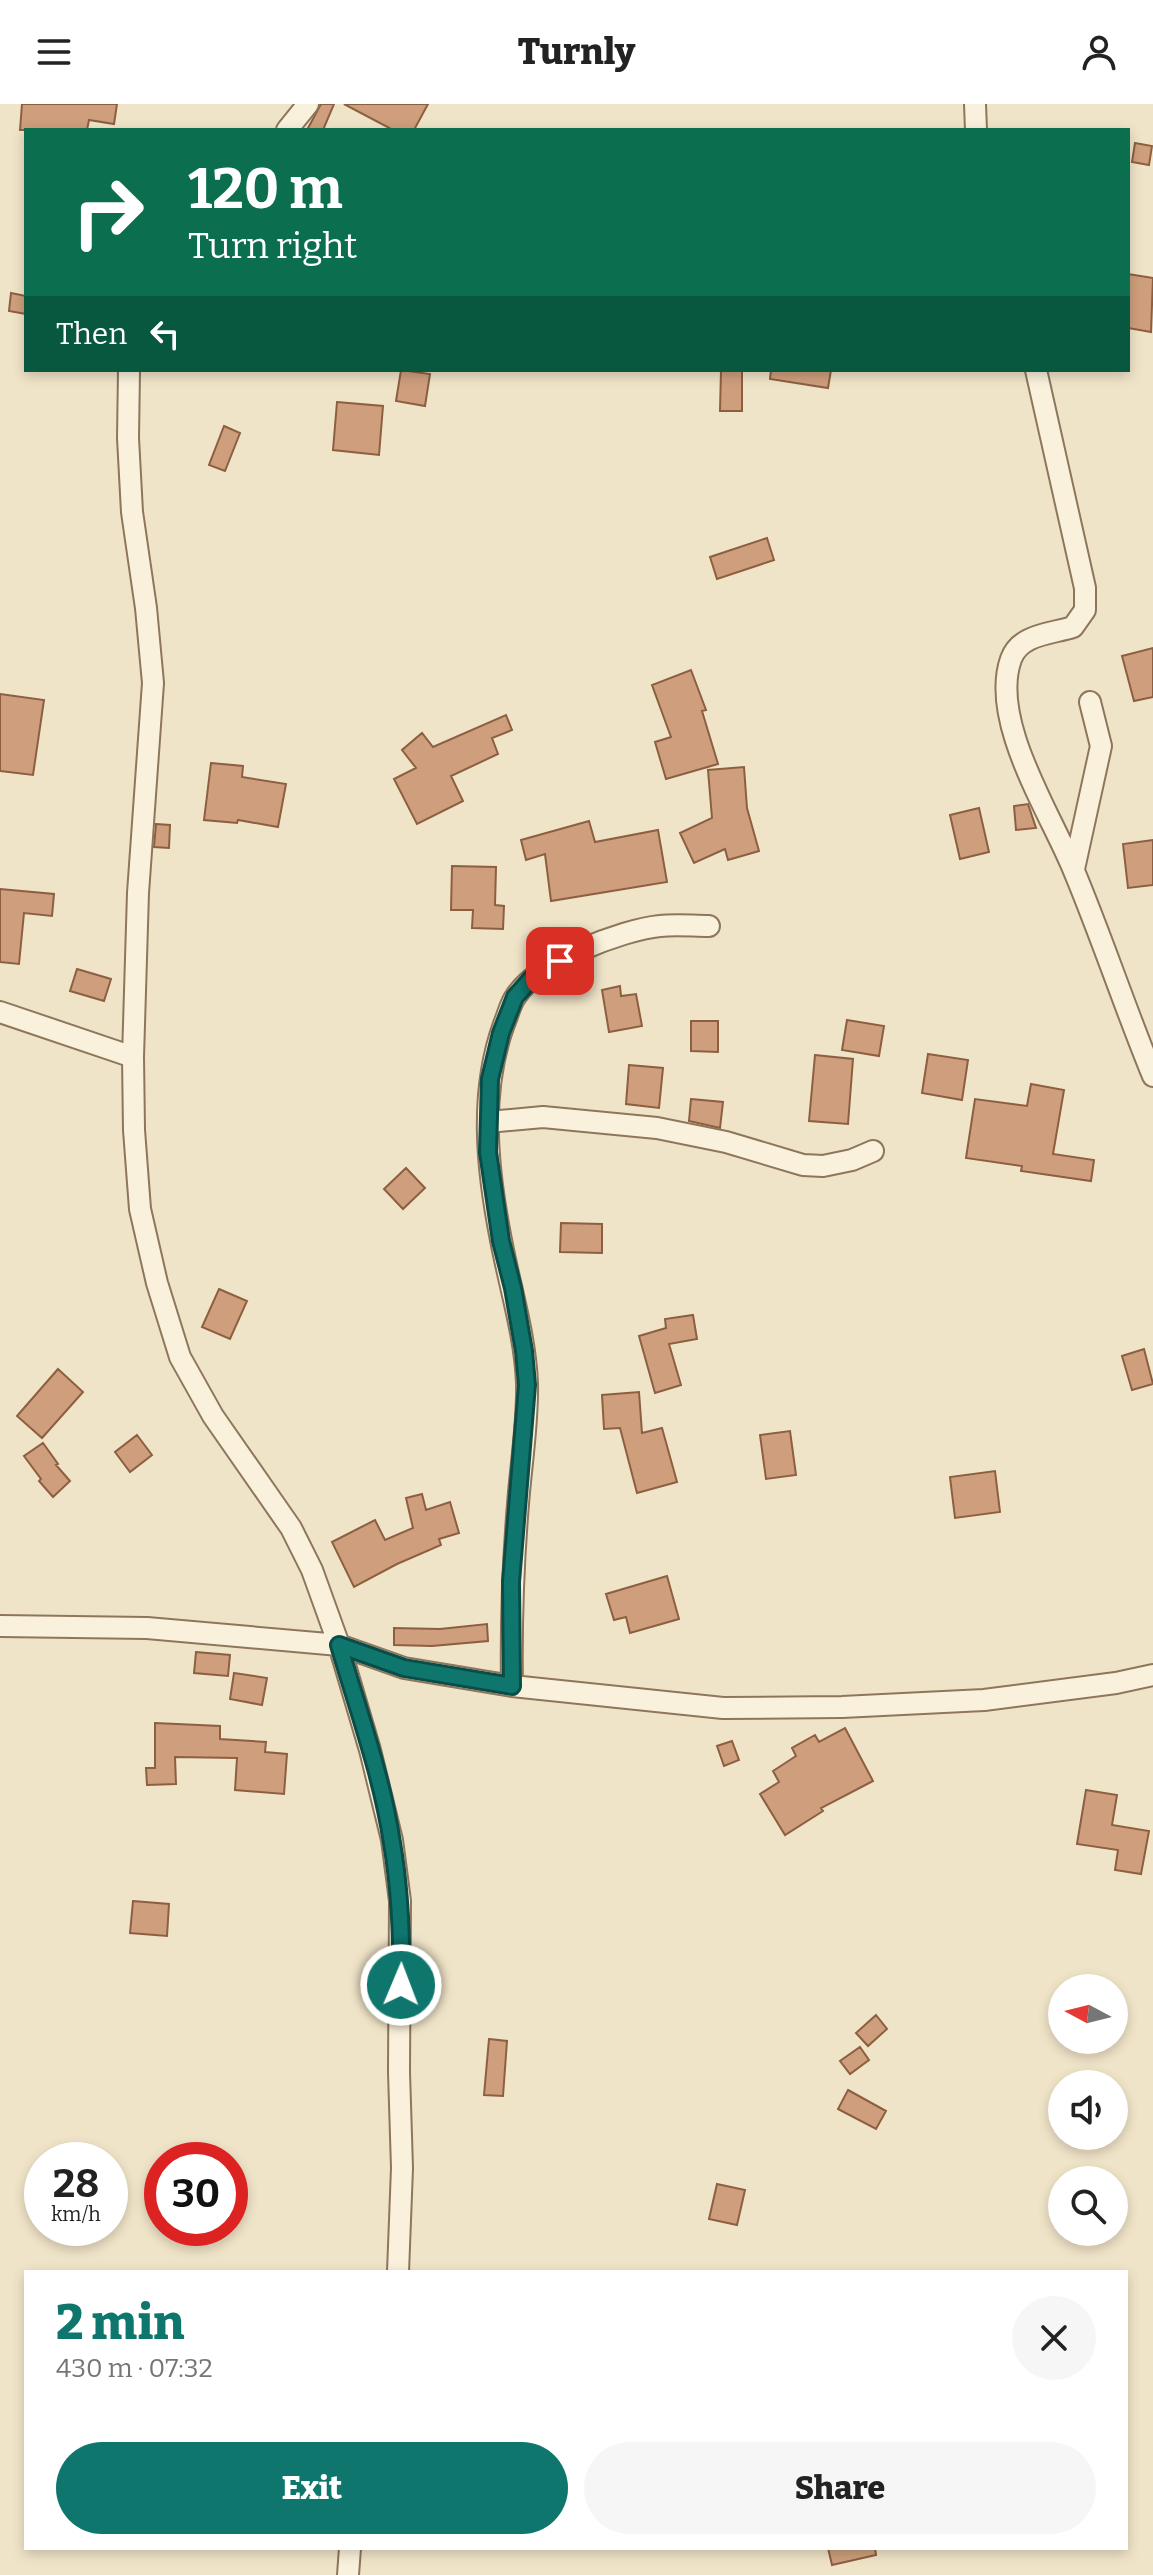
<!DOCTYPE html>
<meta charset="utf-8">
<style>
:root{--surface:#fff;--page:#f6f6f6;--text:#222;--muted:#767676;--accent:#0f766e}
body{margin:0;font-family:Bitter,serif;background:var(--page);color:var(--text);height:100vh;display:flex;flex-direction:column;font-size:30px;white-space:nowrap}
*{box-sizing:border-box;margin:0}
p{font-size:26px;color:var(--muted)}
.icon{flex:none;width:44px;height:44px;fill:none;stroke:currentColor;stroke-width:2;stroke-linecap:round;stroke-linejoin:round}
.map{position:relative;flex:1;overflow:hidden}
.panel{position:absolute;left:24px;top:2166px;width:1104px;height:280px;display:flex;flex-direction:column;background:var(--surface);border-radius:0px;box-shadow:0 4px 12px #0003}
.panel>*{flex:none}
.guide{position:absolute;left:24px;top:24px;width:1106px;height:244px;border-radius:0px;box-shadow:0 4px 12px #0003;background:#0b6e4f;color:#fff;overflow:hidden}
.needle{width:52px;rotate:277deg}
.controls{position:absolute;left:1048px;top:1870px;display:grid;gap:16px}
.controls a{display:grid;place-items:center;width:80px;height:80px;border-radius:50%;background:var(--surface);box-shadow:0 4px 12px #0003;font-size:40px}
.speed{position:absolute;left:24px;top:2038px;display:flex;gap:16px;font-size:40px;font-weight:700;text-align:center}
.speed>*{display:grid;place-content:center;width:104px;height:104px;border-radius:50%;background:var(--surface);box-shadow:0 4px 12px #0003;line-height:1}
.speed small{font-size:20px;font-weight:400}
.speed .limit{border:12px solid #d22;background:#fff;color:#111}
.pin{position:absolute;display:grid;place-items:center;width:68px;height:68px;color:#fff;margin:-34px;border-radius:16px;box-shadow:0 4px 12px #0006}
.me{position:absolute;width:88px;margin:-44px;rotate:1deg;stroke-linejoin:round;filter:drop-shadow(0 0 6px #0008)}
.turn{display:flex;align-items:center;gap:28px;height:168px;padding:0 32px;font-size:36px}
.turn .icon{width:104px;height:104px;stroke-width:2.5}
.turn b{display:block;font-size:56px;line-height:68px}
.then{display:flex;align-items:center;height:76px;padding:0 32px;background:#0003;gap:16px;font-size:30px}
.round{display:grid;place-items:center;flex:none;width:84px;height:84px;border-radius:42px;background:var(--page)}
.summary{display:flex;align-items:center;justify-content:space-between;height:136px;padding:0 32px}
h1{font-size:48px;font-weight:800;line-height:60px;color:var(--accent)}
.cta{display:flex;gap:16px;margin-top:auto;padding:16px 32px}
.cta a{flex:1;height:92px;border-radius:48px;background:var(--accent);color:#fff;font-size:32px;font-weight:800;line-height:92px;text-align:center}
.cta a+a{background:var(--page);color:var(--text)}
header{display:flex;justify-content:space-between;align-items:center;height:104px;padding:0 32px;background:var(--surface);font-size:36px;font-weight:800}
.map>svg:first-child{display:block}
.building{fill:#cf9f7d;stroke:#8d5f41;stroke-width:2}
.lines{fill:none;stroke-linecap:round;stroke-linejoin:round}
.minor-casing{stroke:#8d765c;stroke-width:24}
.minor{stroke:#faf1dc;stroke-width:20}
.route-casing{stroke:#0a4d48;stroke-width:20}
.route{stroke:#0f766e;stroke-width:14}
</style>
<header><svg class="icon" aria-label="menu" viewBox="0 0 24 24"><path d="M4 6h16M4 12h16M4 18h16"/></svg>Turnly<svg class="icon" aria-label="person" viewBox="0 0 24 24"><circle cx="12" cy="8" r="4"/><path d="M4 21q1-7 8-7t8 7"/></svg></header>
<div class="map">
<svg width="1153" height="2471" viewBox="0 0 1153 2471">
<rect width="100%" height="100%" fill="#f0e4c8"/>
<path class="building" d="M 22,0 L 117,0 L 114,20 L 89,16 L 87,26 L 20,26 Z
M 321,0 L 334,0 L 323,26 L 307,26 Z
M 344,0 L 428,0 L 414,26 L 393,26 Z
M 1135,39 L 1152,42 L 1149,61 L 1132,58 Z
M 1128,170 L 1153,174 L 1151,228 L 1128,224 Z
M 11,189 L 26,192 L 26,210 L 9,207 Z
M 401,266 L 430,270 L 425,302 L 396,297 Z
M 721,266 L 742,266 L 742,307 L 720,307 Z
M 771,266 L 831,266 L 828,284 L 770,275 Z
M 337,298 L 383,302 L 379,351 L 333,346 Z
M 224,322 L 240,329 L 225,367 L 209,361 Z
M 767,434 L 774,456 L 717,475 L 710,453 Z
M 1153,544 L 1153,593 L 1134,597 L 1122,552 Z
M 691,566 L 706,606 L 702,607 L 718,660 L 666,675 L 655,638 L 671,633 L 652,581 Z
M 0,590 L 44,596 L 33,671 L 0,667 Z
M 506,611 L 512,626 L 492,634 L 498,650 L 451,672 L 463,697 L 417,720 L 394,675 L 416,664 L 402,646 L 422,629 L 433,643 Z
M 211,659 L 243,662 L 242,673 L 286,680 L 278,723 L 238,716 L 237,719 L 204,716 Z
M 744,663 L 747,704 L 759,747 L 728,756 L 725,745 L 694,759 L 680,729 L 712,714 L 708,666 Z
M 1028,700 L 1036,724 L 1016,726 L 1014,702 Z
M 979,704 L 989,748 L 960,755 L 950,711 Z
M 589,717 L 595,738 L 658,726 L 667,778 L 551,797 L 545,750 L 526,756 L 521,736 Z
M 156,720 L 170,721 L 169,744 L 154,743 Z
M 1153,736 L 1153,781 L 1128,784 L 1123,740 Z
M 452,762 L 496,763 L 495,801 L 504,802 L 503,825 L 472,824 L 473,806 L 451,806 Z
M 0,785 L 54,790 L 52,812 L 24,809 L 19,860 L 0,858 Z
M 77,865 L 111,875 L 104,897 L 70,887 Z
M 620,882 L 621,892 L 636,890 L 642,922 L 609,928 L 602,886 Z
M 847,916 L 884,922 L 879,952 L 842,946 Z
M 691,917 L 718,917 L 718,948 L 691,947 Z
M 928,950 L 968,956 L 962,996 L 922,989 Z
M 815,951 L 853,955 L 848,1020 L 809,1017 Z
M 629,961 L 663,964 L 659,1004 L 626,1000 Z
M 1031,980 L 1064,986 L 1053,1050 L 1094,1056 L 1091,1077 L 1021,1067 L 1022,1062 L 966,1054 L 975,995 L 1027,1002 Z
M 691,995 L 723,998 L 720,1024 L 689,1017 Z
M 406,1064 L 425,1084 L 403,1105 L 384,1085 Z
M 561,1119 L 602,1120 L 602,1149 L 560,1148 Z
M 219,1185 L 247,1197 L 230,1235 L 202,1223 Z
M 693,1211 L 697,1235 L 669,1240 L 681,1281 L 655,1289 L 639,1232 L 666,1224 L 665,1215 Z
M 1144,1245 L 1153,1280 L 1132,1286 L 1122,1252 Z
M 58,1265 L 83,1288 L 42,1334 L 17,1312 Z
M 639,1288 L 642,1329 L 662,1324 L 677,1378 L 637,1389 L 620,1324 L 604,1325 L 602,1291 Z
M 790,1327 L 796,1371 L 766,1375 L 760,1331 Z
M 137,1331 L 152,1351 L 130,1368 L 115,1348 Z
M 43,1339 L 58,1360 L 56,1361 L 70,1377 L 53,1393 L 39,1377 L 41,1375 L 24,1352 Z
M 995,1367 L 1000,1408 L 955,1414 L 950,1373 Z
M 422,1390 L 426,1406 L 450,1398 L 459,1429 L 439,1435 L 441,1441 L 397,1460 L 354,1483 L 332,1438 L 375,1416 L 385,1436 L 413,1424 L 406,1394 Z
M 667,1472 L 679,1515 L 630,1529 L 626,1513 L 614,1516 L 606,1490 Z
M 487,1520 L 488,1537 L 432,1542 L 394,1541 L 394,1524 L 440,1525 Z
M 196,1548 L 230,1551 L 228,1572 L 194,1569 Z
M 234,1569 L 267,1574 L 262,1601 L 230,1595 Z
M 155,1619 L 220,1622 L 220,1635 L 266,1638 L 265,1648 L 287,1650 L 284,1690 L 235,1686 L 237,1654 L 175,1653 L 176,1680 L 147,1681 L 146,1664 L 155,1664 Z
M 845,1624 L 873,1677 L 821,1704 L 823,1707 L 785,1731 L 760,1690 L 779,1678 L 773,1667 L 796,1652 L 792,1644 L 815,1631 L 819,1638 Z
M 732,1637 L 739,1656 L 724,1662 L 717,1642 Z
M 1086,1686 L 1117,1691 L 1112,1721 L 1149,1727 L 1141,1770 L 1115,1766 L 1118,1746 L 1077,1740 Z
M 133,1797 L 169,1800 L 167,1832 L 130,1829 Z
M 876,1911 L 887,1925 L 868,1942 L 856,1929 Z
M 489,1935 L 507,1937 L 503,1992 L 484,1991 Z
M 860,1943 L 869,1956 L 850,1970 L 840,1957 Z
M 848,1986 L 886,2007 L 876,2025 L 838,2005 Z
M 717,2080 L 745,2086 L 737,2121 L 709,2115 Z
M 828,2444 L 875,2444 L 876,2451 L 832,2461 Z"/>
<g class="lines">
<defs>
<path id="minor" d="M 975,0 L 976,26
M 287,26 L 308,0
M 129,266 L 128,334 L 132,408 L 146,504 L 153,579 L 138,789 L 133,953 L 134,1026 L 140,1105 L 157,1179 L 180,1253 L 213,1312 L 291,1424 L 312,1466 L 339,1541 L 370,1646 L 392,1736 L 400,1797 L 399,1968 L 402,2064 L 398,2168
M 1036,266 L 1085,484 L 1085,506 L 1073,523 C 1051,530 1020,530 1011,555 C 989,617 1051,710 1074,767 C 1102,834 1125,904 1153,972
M 1074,765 L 1101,642 L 1090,598
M 0,908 L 133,953
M 488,1018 L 543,1013 L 657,1024 L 726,1038 L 803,1061 L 823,1062 L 852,1056 L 873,1047
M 0,1522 L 147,1524 L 339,1541 L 404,1564 L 512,1582 L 723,1604 L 842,1603 L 984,1596 L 1116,1579 L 1153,1571
M 512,1582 C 511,1521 513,1461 518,1400 C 521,1360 528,1319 527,1279 C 525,1230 510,1184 501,1136 C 487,1065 479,989 504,920 C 508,911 510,900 516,892 C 538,858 621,826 660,822 C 676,820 693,822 709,822
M 348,2471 L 350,2444"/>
</defs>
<use href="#minor" class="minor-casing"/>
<use href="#minor" class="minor"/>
</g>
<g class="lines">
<defs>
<path id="route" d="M 401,1881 C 402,1833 400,1786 392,1739 C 382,1672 358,1606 339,1541 L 404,1564 L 512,1582 L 511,1478 L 527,1281 L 524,1247 L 513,1184 L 501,1137 L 488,1048 L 490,975 L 501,929 L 515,893 L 532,874 L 560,857"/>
</defs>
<use href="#route" class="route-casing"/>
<use href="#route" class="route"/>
</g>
</svg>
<div class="controls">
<a><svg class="needle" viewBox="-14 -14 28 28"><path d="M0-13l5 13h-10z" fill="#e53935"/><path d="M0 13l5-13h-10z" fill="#767676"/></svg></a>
<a><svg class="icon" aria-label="sound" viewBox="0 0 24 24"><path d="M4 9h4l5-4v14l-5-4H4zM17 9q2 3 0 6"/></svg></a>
<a><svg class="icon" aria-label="search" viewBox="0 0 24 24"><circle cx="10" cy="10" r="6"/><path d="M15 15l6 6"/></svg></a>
</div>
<div class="speed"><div>28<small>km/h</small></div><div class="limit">30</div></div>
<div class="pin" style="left:560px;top:857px;background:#d93025"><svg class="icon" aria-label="arrive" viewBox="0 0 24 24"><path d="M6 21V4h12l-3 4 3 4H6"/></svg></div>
<svg class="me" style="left:401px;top:1881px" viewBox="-20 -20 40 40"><circle r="17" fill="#0f766e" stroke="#fff" stroke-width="3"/><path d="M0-11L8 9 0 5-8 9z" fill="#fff"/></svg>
<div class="guide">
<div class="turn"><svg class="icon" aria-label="right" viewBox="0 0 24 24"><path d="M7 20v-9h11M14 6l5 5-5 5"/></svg><div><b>120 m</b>Turn right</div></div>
<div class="then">Then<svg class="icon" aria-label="left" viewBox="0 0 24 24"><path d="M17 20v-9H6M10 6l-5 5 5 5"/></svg></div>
</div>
<section class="panel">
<div class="summary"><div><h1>2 min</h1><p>430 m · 07:32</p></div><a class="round"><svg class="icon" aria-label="close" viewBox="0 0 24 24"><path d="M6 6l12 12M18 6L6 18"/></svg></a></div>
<div class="cta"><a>Exit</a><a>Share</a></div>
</section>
</div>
